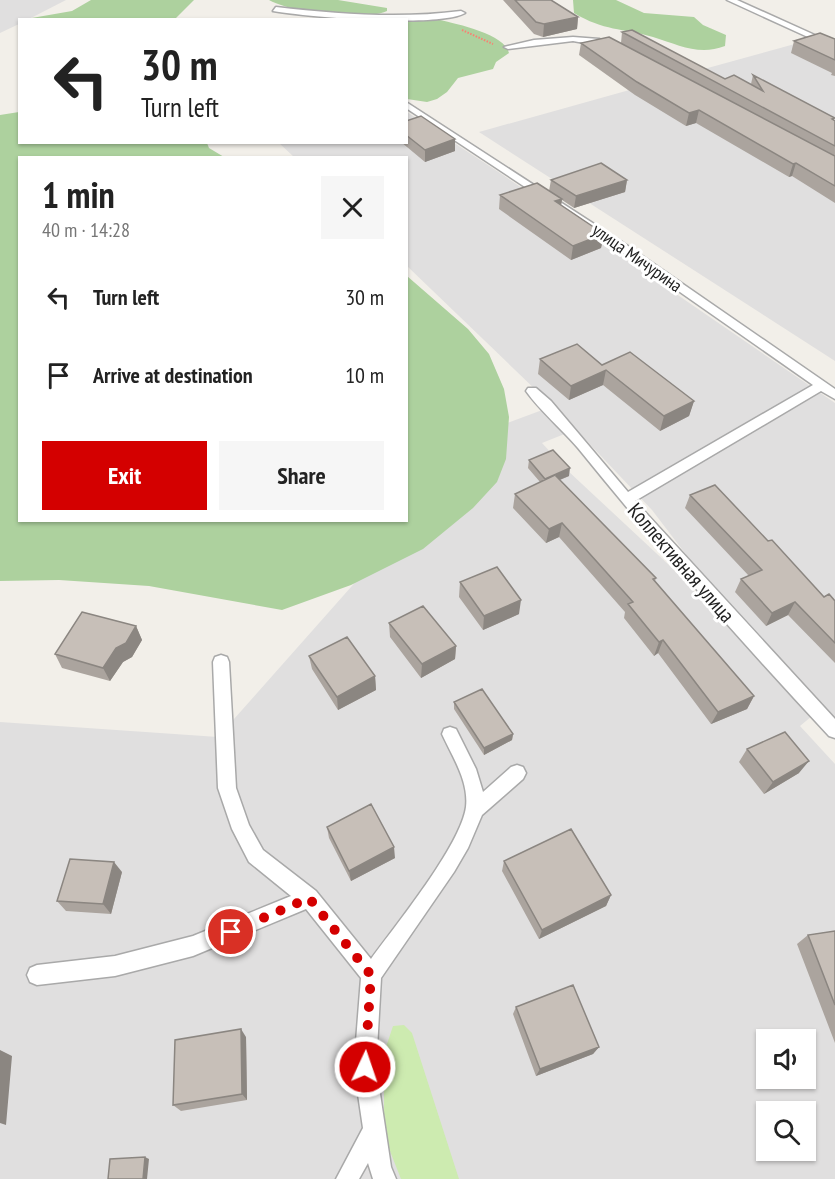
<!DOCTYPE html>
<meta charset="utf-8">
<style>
:root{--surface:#fff;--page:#f6f6f6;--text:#222;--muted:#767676;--accent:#d40000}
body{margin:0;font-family:"PT Sans Narrow",sans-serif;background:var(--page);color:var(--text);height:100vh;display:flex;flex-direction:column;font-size:22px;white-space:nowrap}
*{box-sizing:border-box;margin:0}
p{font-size:20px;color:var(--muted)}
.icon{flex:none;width:33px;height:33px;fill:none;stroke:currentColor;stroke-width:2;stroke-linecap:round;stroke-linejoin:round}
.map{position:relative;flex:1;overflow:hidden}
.sheet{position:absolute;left:18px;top:156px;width:390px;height:366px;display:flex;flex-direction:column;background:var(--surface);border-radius:0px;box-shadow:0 2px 4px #0004}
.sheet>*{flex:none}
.banner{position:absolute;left:18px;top:18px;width:390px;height:126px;border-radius:0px;box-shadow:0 2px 4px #0004;background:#fff;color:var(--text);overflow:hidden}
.fabs{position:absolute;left:756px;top:1029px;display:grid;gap:12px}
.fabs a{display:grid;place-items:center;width:60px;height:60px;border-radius:0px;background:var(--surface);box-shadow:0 2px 4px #0004;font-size:30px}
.pin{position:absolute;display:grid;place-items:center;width:51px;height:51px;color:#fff;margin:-26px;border:3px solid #fff;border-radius:50%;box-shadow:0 2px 6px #0007}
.me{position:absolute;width:66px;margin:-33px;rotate:3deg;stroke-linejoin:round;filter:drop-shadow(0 0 4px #0008)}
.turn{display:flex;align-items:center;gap:21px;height:126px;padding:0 24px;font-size:27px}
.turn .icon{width:78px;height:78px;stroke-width:2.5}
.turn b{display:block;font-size:42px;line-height:51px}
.round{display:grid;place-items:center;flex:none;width:63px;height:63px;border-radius:0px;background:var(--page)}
.summary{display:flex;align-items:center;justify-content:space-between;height:102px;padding:0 24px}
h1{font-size:36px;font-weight:800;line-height:45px}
.primary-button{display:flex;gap:12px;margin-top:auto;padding:12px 24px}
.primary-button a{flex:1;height:69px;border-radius:0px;background:var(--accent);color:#fff;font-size:24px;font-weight:800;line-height:69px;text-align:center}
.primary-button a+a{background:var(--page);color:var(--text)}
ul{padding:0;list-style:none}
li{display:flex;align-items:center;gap:18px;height:78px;padding:0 24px}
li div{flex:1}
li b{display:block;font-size:22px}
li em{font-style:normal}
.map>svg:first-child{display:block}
.residential{fill:#e0dfdf;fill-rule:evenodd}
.grass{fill:#cdebb0}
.forest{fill:#add19e}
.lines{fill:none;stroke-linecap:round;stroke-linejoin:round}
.service-casing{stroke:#a9a9a9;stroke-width:3}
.path{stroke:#fa8072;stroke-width:2;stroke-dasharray:1.5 1.5;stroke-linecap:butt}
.service{fill:#fff;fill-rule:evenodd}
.wall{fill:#aba49e}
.shaded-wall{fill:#8b8681}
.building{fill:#c7bfb8;stroke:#8b8681;stroke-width:1.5}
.route{stroke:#d40000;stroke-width:10;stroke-dasharray:0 18}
.labels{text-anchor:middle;stroke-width:6;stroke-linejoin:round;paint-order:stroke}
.far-street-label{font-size:18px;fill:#222;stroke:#fff}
.street-label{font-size:21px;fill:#222;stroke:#fff}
</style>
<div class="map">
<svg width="835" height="1179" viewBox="0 0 835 1179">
<rect width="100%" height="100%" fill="#f2efe9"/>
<path class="residential" d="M 0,0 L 66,0 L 29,19 L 20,20 L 19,24 L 0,33 Z
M 802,42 L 835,58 L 835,158 L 686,74 Z
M 658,82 L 835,183 L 835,361 L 479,132 Z
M 407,112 L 500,173 L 835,403 L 835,721 L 746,633 L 652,510 L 565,418 L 407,266 L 406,158 L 294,157 L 279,143 L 406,142 Z
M 545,409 L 567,433 L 542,443 L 567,470 L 670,566 L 812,716 L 800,726 L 835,764 L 835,1179 L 0,1179 L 0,722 L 218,737 L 491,429 ZM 766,1040 L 806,1040 L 806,1078 L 766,1078 ZM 766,1112 L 806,1112 L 806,1150 L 766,1150 Z"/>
<path class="grass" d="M 404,1025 L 412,1033 L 459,1179 L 401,1179 L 384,1136 L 384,1053 L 393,1026 Z"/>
<path class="forest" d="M 91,0 L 194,0 L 175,19 L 26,19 L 72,11 Z
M 269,0 L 338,0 L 387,8 L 387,11 C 362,22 293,13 269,0 Z
M 573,0 L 616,0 L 644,13 L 694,17 L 703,25 L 726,35 L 725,46 C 699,56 679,45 653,37 C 622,28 604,31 574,13 Z
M 440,20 C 457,24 505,34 509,53 L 496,62 L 493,69 L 458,78 L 447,92 L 437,99 L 427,102 L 407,99 L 406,21 Z
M 19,112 L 20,142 L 207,143 L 209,148 L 224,157 L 20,158 L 20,520 L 406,520 L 407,276 L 468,329 L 489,354 L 504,389 L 509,417 L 506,459 L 497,482 L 473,508 L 423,549 L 351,585 L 282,610 L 149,586 L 59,580 L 0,581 L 0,115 Z"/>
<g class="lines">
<defs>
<path id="service" d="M 727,0 L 737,0 L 817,36 L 810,38 Z
M 276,7 C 338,14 399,19 461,11 L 465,13 C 439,28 307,17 273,11 Z
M 573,37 L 599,39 L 616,46 L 612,48 L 573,41 L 508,49 L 504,47 L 534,40 Z
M 406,102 L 625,244 L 835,389 L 835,399 L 821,391 L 635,501 L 835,719 L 835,738 L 829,736 C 742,643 658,547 578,448 C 562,429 540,411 526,391 L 528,388 L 536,388 L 551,401 L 628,492 L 813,385 L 617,248 L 406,108 Z
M 221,655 L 227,657 L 229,662 L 236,788 L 249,825 L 263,850 L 316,891 L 371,959 C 395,926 461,845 466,807 C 469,781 452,756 442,734 L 444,729 L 450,727 L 456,729 L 476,769 L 483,792 L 511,767 L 517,765 L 523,767 L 526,773 L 523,779 L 482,815 L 468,848 L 454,872 L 381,978 L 376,1067 L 391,1167 L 396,1179 L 373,1179 L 368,1163 L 359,1179 L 336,1179 L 363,1128 L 354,1067 L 361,978 L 306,909 L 193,956 L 115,976 L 37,985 L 30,982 L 27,975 L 30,968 L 37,965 L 115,956 L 193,936 L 291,896 L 249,862 L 232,829 L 218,788 L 213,662 L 215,657 Z"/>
</defs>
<use href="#service" class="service-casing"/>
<path class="path" d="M 462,30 L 493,44"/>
<use href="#service" class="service"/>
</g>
<path class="wall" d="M 503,0 L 551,0 L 578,17 L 577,29 L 543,37 L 534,34 Z
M 622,32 L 725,79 L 751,84 L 753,75 L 835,121 L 835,203 L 792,176 L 789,177 L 696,123 L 686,126 L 635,95 L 579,55 L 581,43 L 621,43 Z
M 835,39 L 835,76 L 831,75 L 832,73 L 791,53 L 794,41 Z
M 406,121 L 455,139 L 455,151 L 425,162 L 401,142 L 406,142 Z
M 551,180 L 627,180 L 625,192 L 574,208 L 562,200 L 561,205 L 604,234 L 601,248 L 571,260 L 499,209 L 500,195 L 549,191 Z
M 540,359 L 602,365 L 694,401 L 689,416 L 660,431 L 603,385 L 569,400 L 538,374 Z
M 529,460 L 569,476 L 560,480 L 656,578 L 655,581 L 754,696 L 747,709 L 711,724 L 658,653 L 654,656 L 624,618 L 625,612 L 559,537 L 546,543 L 513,508 L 515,494 L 540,482 L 528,468 Z
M 690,495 L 768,541 L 824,597 L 835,601 L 835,663 L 788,615 L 766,626 L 735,592 L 741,579 L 749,576 L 685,508 Z
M 460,582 L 519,614 L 483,630 L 459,597 Z
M 389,623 L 456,646 L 455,659 L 421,678 L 390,637 Z
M 136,626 L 142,640 L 132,657 L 123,662 L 110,681 L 62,668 L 55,654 Z
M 309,656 L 375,676 L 376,690 L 338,710 L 312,669 Z
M 454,702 L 513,734 L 512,740 L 484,755 L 454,709 Z
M 747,749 L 799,773 L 764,794 L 739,762 Z
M 327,827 L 395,858 L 351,881 L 329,838 Z
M 504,861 L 611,895 L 606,906 L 539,939 L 502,871 Z
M 122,872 L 111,914 L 66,911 L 57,901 Z
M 835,931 L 835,1043 L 797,944 L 808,935 Z
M 516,1007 L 599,1047 L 593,1054 L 536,1076 L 513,1014 Z
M 246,1037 L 247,1100 L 181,1111 L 173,1105 Z"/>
<path class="shaded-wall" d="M 578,17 L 577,29 L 543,37 L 544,24 Z
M 699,110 L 696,123 L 686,126 L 689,113 Z
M 455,139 L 455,151 L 425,162 L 425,150 Z
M 796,163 L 792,176 L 789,177 L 793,164 Z
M 627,180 L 625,192 L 574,208 L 576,196 Z
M 562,199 L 560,213 L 555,201 Z
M 604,234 L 601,248 L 571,260 L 573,246 Z
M 606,370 L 603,385 L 569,400 L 571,386 Z
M 694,401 L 689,416 L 660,431 L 664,416 Z
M 570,468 L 569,476 L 544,486 L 545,479 Z
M 562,523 L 559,537 L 546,543 L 549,529 Z
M 521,600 L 519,614 L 483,630 L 484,616 Z
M 795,602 L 788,615 L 766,626 L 772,613 Z
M 136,626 L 142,640 L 132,657 L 123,662 L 110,681 L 103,668 L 116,648 Z
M 663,640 L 658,653 L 654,656 L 659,642 Z
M 456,646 L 455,659 L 421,678 L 422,664 Z
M 375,676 L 376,690 L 338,710 L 337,697 Z
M 754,696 L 747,709 L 711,724 L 718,712 Z
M 513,734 L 512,740 L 484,755 L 484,748 Z
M 809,761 L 799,773 L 764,794 L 773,782 Z
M 394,847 L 395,858 L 351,881 L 349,871 Z
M 114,862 L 122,872 L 111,914 L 103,904 Z
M 611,895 L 606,906 L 539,939 L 542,930 Z
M 241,1029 L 246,1037 L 247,1100 L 242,1094 Z
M 599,1047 L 593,1054 L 536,1076 L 540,1069 Z
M 0,1050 L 12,1056 L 6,1125 L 0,1123 Z
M 145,1157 L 149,1159 L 147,1179 L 143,1179 Z"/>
<path class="building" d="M 515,0 L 551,0 L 578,17 L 544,24 L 536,22 Z
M 632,30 L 725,79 L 734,75 L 763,91 L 753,75 L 835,118 L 832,119 L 835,121 L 835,146 L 622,32 Z
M 820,33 L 835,39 L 835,60 L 794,41 Z
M 609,37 L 835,156 L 835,186 L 796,163 L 793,164 L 699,110 L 689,113 L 637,82 L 581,43 Z
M 421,116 L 455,139 L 425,150 L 406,135 L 406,121 Z
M 601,163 L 627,180 L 576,196 L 551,180 Z
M 537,183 L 562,199 L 555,201 L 604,234 L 573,246 L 500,195 Z
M 577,344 L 602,365 L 630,352 L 694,401 L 664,416 L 606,370 L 571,386 L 540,359 Z
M 553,450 L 570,468 L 545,479 L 529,460 Z
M 555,475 L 656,578 L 653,579 L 754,696 L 718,712 L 663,640 L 659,642 L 628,604 L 633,602 L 562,523 L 549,529 L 515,494 Z
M 715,485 L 768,541 L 772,540 L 824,597 L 829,594 L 835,601 L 835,643 L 795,602 L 772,613 L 741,579 L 762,570 L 690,495 Z
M 497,567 L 521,600 L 484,616 L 460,582 Z
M 423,606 L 456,646 L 422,664 L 389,623 Z
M 82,612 L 136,626 L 126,643 L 116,648 L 103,668 L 55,654 Z
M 347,637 L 375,676 L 337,697 L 309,656 Z
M 482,689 L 513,734 L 484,748 L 454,702 Z
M 785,732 L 809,761 L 773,782 L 747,749 Z
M 371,804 L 394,847 L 349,871 L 327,827 Z
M 571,829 L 611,895 L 542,930 L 504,861 Z
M 70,859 L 114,862 L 103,904 L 57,901 Z
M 835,931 L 835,1005 L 808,935 Z
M 573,985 L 599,1047 L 540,1069 L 516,1007 Z
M 241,1029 L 242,1094 L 173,1105 L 175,1040 Z
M 145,1157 L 143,1179 L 108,1179 L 110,1159 Z"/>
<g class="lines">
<path class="route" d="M 231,932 L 309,898 L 371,975 L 365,1067"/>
</g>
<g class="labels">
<g class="far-street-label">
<text transform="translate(637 258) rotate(35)" y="6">улица Мичурина</text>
</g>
<g class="street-label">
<text transform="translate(681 563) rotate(49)" y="7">Коллективная улица</text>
</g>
</g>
</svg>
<div class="fabs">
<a><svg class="icon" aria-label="sound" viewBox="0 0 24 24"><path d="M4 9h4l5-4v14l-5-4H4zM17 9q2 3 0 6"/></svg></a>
<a><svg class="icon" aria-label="search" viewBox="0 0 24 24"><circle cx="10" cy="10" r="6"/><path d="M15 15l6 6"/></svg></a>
</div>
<div class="pin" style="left:231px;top:932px;background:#d93025"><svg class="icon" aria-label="arrive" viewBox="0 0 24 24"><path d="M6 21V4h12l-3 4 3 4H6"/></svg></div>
<svg class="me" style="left:365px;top:1067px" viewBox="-20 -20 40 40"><circle r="17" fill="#d40000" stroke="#fff" stroke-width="3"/><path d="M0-11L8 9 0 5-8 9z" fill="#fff"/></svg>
<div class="banner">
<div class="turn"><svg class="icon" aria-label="left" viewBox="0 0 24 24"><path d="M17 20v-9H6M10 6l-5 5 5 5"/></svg><div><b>30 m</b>Turn left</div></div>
</div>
<section class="sheet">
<div class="summary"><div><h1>1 min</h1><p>40 m · 14:28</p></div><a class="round"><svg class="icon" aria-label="close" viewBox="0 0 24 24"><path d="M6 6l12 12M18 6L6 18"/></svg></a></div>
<ul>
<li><svg class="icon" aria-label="left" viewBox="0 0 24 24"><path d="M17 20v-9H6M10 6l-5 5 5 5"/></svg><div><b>Turn left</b></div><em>30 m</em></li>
<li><svg class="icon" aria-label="arrive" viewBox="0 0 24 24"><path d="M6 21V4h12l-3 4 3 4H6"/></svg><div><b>Arrive at destination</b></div><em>10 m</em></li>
</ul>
<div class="primary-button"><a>Exit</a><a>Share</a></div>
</section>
</div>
